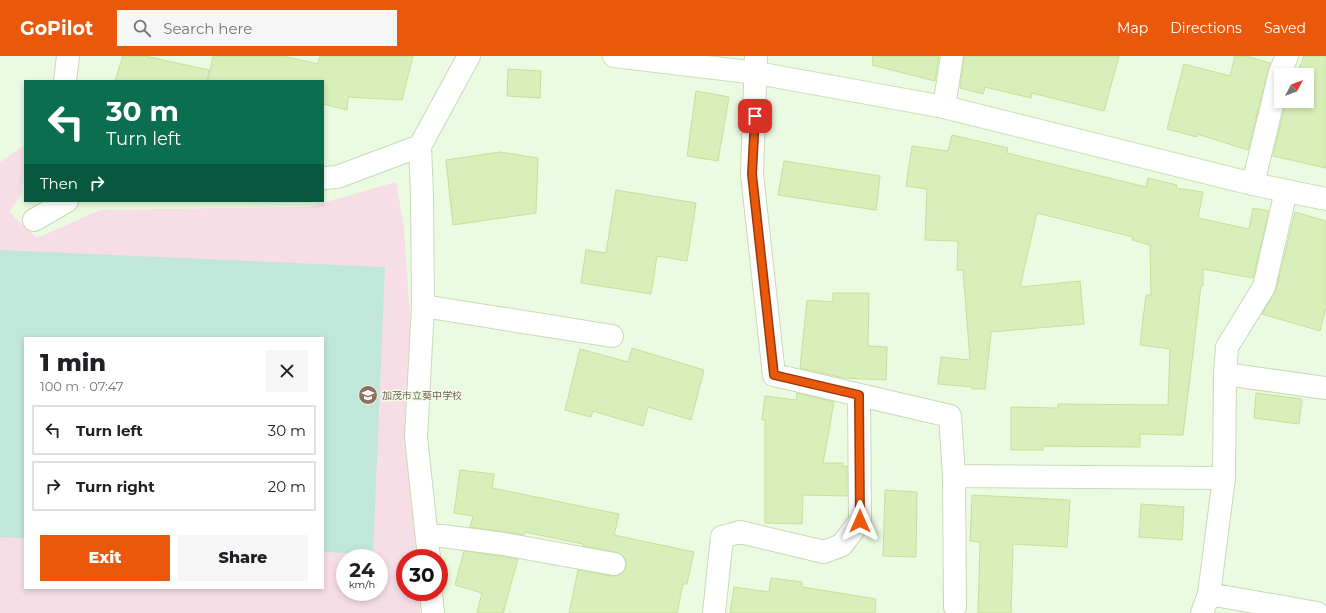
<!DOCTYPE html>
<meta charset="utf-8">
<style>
:root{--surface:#fff;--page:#f6f6f6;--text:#202124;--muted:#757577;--line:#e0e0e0;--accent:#ea580c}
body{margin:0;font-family:Montserrat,"Noto Sans JP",sans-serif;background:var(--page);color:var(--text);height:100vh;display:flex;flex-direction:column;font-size:15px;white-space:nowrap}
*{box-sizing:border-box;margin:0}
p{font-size:13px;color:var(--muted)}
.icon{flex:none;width:22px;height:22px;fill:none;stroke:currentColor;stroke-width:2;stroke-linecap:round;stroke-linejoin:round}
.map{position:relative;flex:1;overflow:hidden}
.sheet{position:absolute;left:24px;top:281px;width:300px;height:252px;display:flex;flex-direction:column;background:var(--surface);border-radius:0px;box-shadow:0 2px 6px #0003}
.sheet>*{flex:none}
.banner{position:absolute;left:24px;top:24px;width:300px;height:122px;border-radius:0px;box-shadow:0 2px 6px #0003;background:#0b6e4f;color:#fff;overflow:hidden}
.needle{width:26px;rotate:49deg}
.buttons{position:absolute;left:1274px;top:12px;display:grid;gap:8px}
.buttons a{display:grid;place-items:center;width:40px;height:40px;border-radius:0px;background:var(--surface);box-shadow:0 2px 6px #0003;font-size:20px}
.speed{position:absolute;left:336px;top:493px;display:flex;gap:8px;font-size:20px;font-weight:700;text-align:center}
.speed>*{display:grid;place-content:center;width:52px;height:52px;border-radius:50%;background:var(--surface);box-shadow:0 2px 6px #0003;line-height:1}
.speed small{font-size:10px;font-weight:400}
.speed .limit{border:6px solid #d22;background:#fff;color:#111}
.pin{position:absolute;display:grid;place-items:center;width:34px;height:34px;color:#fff;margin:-17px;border-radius:8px;box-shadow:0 2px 6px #0006}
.me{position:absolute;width:44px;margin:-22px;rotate:0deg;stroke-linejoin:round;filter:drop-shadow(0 0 3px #0008)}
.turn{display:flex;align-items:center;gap:14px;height:84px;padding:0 16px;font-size:18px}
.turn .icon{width:52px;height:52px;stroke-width:2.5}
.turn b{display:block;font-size:28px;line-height:34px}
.then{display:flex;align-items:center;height:38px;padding:0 16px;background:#0003;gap:8px;font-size:15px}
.round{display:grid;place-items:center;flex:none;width:42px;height:42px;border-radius:0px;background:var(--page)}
.headline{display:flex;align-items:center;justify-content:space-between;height:68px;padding:0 16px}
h1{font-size:24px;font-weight:800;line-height:30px}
.action{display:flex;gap:8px;margin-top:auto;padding:8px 16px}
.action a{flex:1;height:46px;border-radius:0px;background:var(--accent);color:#fff;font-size:16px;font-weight:800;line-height:46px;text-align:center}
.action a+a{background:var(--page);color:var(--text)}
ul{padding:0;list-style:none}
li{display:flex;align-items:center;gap:12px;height:50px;margin:0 8px 6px;padding:0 8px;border:2px solid var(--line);border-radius:0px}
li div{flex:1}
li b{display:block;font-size:15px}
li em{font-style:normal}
header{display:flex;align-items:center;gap:24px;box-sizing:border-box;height:56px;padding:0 20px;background:var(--accent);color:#fff}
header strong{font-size:19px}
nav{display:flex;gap:22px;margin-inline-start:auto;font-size:14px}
.search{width:280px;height:36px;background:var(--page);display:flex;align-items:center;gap:10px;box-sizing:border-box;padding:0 14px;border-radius:0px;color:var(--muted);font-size:15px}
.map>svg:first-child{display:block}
.education{fill:#f7dee6;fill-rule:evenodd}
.green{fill:#c0e7d9}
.building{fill:#d8efb9;stroke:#c4e19b}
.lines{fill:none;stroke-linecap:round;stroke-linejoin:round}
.street-casing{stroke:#c9d9b8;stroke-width:24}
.secondary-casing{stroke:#cde0b8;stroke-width:24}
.street{stroke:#fff;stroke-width:22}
.secondary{stroke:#fff;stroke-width:22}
.route-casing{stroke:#983908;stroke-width:10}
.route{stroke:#ea580c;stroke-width:7}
.labels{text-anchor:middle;stroke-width:3;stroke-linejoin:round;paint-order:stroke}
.education-label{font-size:10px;fill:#785e54;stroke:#effee6;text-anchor:start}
</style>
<header>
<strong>GoPilot</strong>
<div class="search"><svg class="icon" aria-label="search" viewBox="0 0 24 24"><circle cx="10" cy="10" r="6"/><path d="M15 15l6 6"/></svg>Search here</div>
<nav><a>Map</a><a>Directions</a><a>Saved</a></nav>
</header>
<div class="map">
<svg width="1326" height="557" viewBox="0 0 1326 557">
<rect width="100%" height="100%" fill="#eafbe1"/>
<path class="education" d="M 25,89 L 25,108 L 21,139 L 9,156 L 37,182 L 100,154 L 308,151 L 396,126 L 404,172 L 412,289 L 418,502 L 405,502 L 405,536 L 419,536 L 420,557 L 0,557 L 0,106 ZM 25,282 L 323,282 L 323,532 L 25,532 ZM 345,502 L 379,502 L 379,536 L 345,536 Z"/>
<path class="green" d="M 0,194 L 385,211 L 373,498 L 323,496 L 323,282 L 25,282 L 25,482 L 0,481 Z"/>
<path class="building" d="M 123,0 L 145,0 L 209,14 L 207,25 L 115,25 Z
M 213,0 L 283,0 L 318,8 L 320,0 L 413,0 L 402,44 L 348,41 L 347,54 L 323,48 L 323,25 L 208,25 Z
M 873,0 L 939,0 L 935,25 L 872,9 Z
M 964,0 L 1119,0 L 1104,55 L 1032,37 L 1031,42 L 985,31 L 983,38 L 960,32 Z
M 1235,0 L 1246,0 L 1270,7 L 1248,94 L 1197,78 L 1197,81 L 1167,73 L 1184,8 L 1230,20 Z
M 1304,0 L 1326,0 L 1326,112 L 1273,100 L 1286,45 L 1307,45 L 1307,19 L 1292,19 L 1295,14 L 1298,15 Z
M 508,13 L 541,15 L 540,42 L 507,40 Z
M 696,35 L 729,41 L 718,105 L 687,100 Z
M 952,79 L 1008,92 L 1007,97 L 1146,131 L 1148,122 L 1177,129 L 1176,132 L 1203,136 L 1198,162 L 1249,173 L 1253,152 L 1269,155 L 1253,222 L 1203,213 L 1203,230 L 1201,230 L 1183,379 L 1140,378 L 1140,391 L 1043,390 L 1043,394 L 1011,394 L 1011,351 L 1058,352 L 1058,348 L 1168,349 L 1170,293 L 1140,289 L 1146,239 L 1151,239 L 1150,189 L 1132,184 L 1133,181 L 1037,157 L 1020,231 L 1080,225 L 1084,268 L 991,276 L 985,333 L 972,333 L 972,331 L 938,328 L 941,301 L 970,304 L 963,214 L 957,214 L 958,185 L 925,184 L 927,133 L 906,130 L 912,90 L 948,95 Z
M 500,96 L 538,102 L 536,157 L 453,169 L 446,104 Z
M 784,105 L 880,120 L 876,154 L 778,139 Z
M 616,134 L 696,147 L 687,205 L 657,200 L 651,238 L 581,227 L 586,194 L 606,197 Z
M 1295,156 L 1326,165 L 1326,251 L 1320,275 L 1262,258 L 1276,234 Z
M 833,237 L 869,237 L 868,290 L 887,291 L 886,324 L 844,322 L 800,312 L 807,244 L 833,246 Z
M 632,292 L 704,314 L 691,364 L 648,351 L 643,370 L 593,355 L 591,361 L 565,354 L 580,293 L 628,306 Z
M 797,337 L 834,346 L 823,407 L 843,407 L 843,411 L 847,410 L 847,440 L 803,439 L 802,468 L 765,467 L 765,364 L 762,364 L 765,340 L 796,344 Z
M 1256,337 L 1302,343 L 1299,368 L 1254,362 Z
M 460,414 L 494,418 L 492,432 L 619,458 L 614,479 L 694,496 L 687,528 L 683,528 L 677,557 L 569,557 L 578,514 L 612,520 L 618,520 L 623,516 L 626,511 L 626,504 L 622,499 L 616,496 L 583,490 L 583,488 L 525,476 L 524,479 L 470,471 L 473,460 L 454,457 Z
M 885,434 L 917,436 L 916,501 L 883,500 Z
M 972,439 L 1070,444 L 1067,491 L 1013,488 L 1011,557 L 978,557 L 980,486 L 970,485 Z
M 1141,448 L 1184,451 L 1182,484 L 1139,481 Z
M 464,495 L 518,503 L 503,557 L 477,557 L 482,537 L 455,529 Z
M 771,522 L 802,526 L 802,531 L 876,543 L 875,557 L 730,557 L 734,531 L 769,536 Z"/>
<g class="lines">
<defs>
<path id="street" d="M 756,0 L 752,118 L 774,319 L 950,360 L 954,420 L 955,551
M 65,25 L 68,0
M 944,51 L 952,0
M 323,122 L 337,121 L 420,90
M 1253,128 L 1280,16 L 1287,0
M 34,164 L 67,145
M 423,250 L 612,280
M 1225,318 L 1326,332
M 954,420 L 1224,422
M 427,478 L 504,488 L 614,508
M 429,502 L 416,381 L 423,250 L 422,140 L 420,90 L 469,0
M 431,536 L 433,557
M 1209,538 L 1317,557
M 714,557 L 722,481 L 740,476 L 824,496 L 842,489 L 860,465 L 859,339
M 1202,557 L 1209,538 L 1224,422 L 1225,318 L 1227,291 L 1264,231 L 1286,135"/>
<path id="secondary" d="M 614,0 L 757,17 L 944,51 L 1253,128 L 1326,143"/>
</defs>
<use href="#street" class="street-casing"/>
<use href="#secondary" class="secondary-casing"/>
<use href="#street" class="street"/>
<use href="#secondary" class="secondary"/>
</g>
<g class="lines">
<defs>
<path id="route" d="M 755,60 L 752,118 L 774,319 L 859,339 L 860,465"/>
</defs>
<use href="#route" class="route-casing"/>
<use href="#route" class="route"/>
</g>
<defs>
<symbol id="school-disc" viewBox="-11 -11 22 22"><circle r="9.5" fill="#8d6e63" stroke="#effee6"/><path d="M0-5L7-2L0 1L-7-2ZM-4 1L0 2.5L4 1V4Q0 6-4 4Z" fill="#fff"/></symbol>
</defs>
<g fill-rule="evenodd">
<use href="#school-disc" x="357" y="328" width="22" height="22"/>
</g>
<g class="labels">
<g class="education-label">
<text x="382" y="343">加茂市立葵中学校</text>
</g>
</g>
</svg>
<div class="buttons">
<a><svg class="needle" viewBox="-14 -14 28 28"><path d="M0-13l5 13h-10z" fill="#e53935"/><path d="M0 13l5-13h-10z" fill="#757577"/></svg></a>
</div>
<div class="speed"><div>24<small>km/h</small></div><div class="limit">30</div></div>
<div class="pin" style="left:755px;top:60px;background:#d93025"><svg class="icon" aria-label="arrive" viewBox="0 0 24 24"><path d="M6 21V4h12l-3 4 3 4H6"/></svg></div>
<svg class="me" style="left:860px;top:465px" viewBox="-20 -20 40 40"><path d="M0-17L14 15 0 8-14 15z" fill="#ea580c" stroke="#fff" stroke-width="4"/></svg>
<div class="banner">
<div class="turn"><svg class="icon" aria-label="left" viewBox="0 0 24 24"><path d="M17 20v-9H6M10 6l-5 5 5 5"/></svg><div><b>30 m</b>Turn left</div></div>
<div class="then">Then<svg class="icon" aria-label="right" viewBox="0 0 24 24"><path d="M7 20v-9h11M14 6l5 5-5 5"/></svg></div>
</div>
<section class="sheet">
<div class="headline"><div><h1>1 min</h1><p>100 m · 07:47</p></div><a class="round"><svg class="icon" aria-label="close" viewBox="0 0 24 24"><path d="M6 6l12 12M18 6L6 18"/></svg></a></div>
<ul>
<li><svg class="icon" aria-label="left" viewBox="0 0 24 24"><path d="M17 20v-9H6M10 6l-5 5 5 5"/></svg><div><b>Turn left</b></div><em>30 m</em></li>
<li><svg class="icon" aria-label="right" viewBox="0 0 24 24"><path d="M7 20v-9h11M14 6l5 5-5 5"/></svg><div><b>Turn right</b></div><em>20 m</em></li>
</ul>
<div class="action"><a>Exit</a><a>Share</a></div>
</section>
</div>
